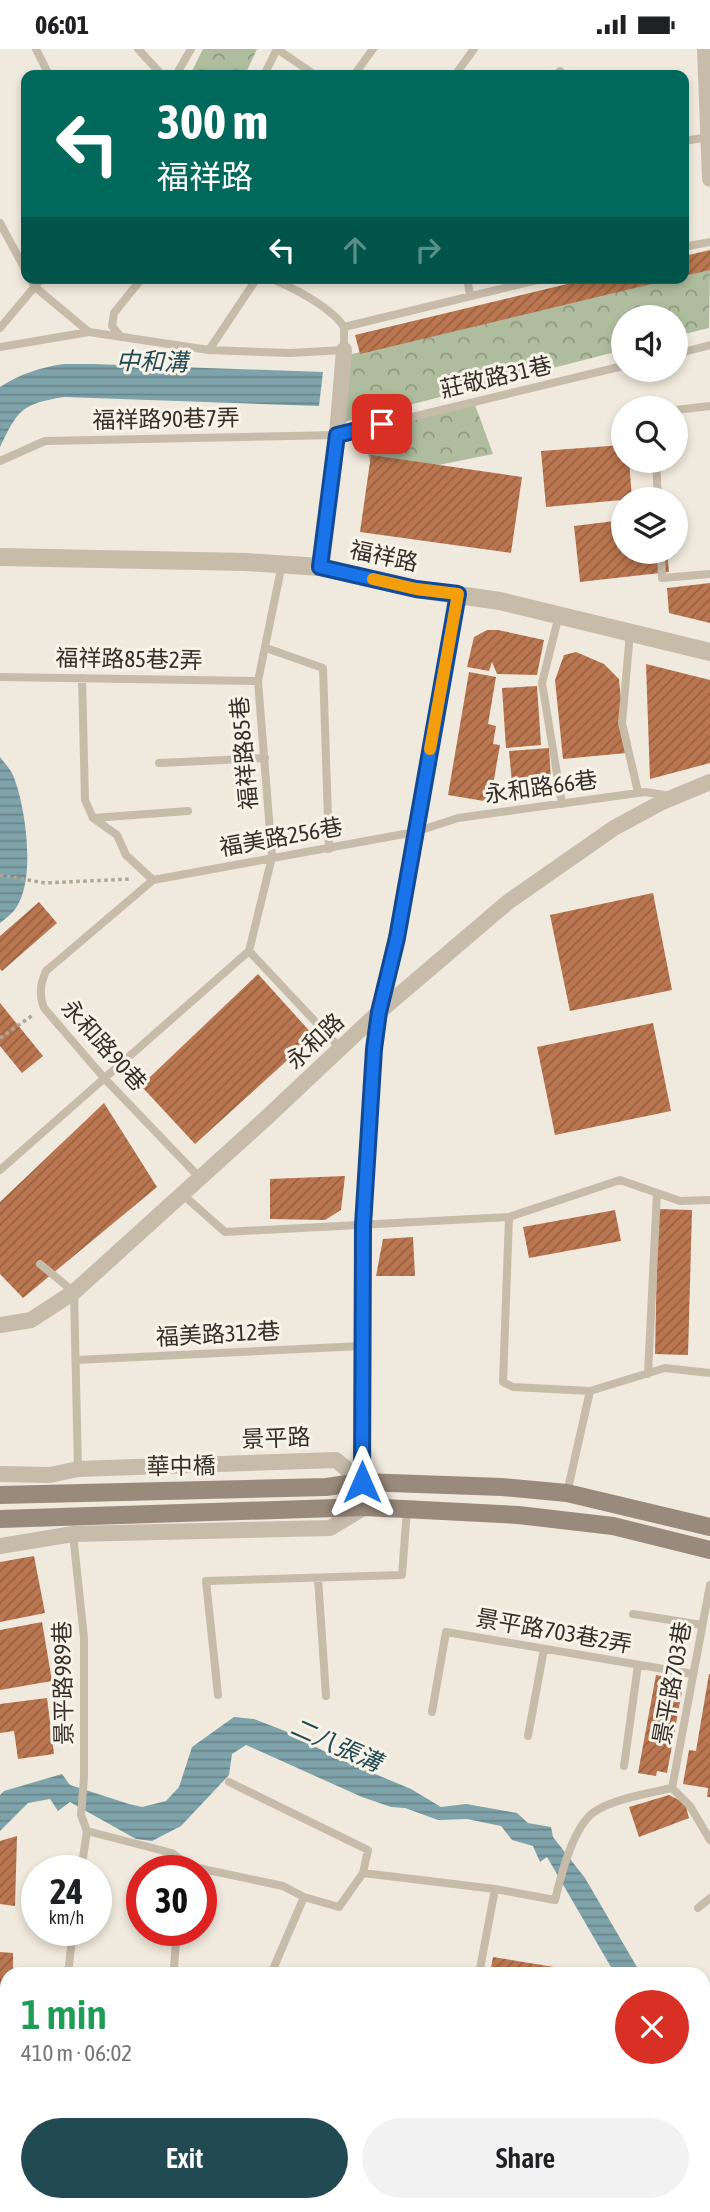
<!DOCTYPE html>
<meta charset="utf-8">
<style>
:root{--surface:#fff;--page:#f2f2f2;--text:#202124;--muted:#757577;--accent:#224a53}
body{margin:0;font-family:"Asap Condensed","Noto Sans TC",sans-serif;background:var(--page);color:var(--text);height:100vh;display:flex;flex-direction:column;font-size:26px;white-space:nowrap}
*{box-sizing:border-box;margin:0}
p{font-size:23px;color:var(--muted)}
.icon{flex:none;width:38px;height:38px;fill:none;stroke:currentColor;stroke-width:2;stroke-linecap:round;stroke-linejoin:round}
.map{position:relative;flex:1;overflow:hidden}
.drawer{position:absolute;left:0px;top:1918px;width:710px;height:245px;display:flex;flex-direction:column;background:var(--surface);border-radius:21px 21px 0 0;box-shadow:0 4px 10px #0003}
.drawer>*{flex:none}
.guide{position:absolute;left:21px;top:21px;width:668px;height:214px;border-radius:14px;box-shadow:0 4px 10px #0003;background:#00695c;color:#fff;overflow:hidden}
.tools{position:absolute;left:611px;top:256px;display:grid;gap:14px}
.tools a{display:grid;place-items:center;width:77px;height:77px;border-radius:50%;background:var(--surface);box-shadow:0 4px 10px #0003;font-size:35px}
.speed{position:absolute;left:21px;top:1806px;display:flex;gap:14px;font-size:35px;font-weight:700;text-align:center}
.speed>*{display:grid;place-content:center;width:91px;height:91px;border-radius:50%;background:var(--surface);box-shadow:0 4px 10px #0003;line-height:1}
.speed small{font-size:18px;font-weight:400}
.speed .limit{border:10px solid #d22;background:#fff;color:#111}
.pin{position:absolute;display:grid;place-items:center;width:60px;height:60px;color:#fff;margin:-30px;border-radius:14px;box-shadow:0 4px 10px #0006}
.me{position:absolute;width:77px;margin:-38px;rotate:0deg;stroke-linejoin:round;filter:drop-shadow(0 0 5px #0008)}
.turn{display:flex;align-items:center;gap:24px;height:147px;padding:0 21px;font-size:32px}
.turn .icon{width:91px;height:91px;stroke-width:2.5}
.turn b{display:block;font-size:49px;line-height:60px}
.lanes{display:flex;align-items:center;height:66px;padding:0 21px;background:#0003;justify-content:center;gap:35px;direction:ltr}
.lanes .off{opacity:.35}
.round{display:grid;place-items:center;flex:none;width:74px;height:74px;border-radius:37px;background:var(--page)}
.summary{display:flex;align-items:center;justify-content:space-between;height:119px;padding:0 21px}
h1{font-size:42px;font-weight:600;line-height:52px;color:#1e9e55}
.cta{display:flex;gap:14px;margin-top:auto;padding:14px 21px}
.cta a{flex:1;height:80px;border-radius:42px;background:var(--accent);color:#fff;font-size:28px;font-weight:600;line-height:80px;text-align:center}
.cta a+a{background:var(--page);color:var(--text)}
.status{display:flex;justify-content:space-between;align-items:center;height:49px;padding:0 35px;background:var(--surface);direction:ltr}
.status svg{height:19px;fill:currentColor}
.map>svg:first-child{display:block}
.park{fill:url(#park-crowns)}
.water{fill:url(#water-rules)}
.building{fill:url(#building-hatch)}
.lines{fill:none;stroke-linecap:round;stroke-linejoin:round}
.path{stroke:#b2a594;stroke-width:3.5;stroke-dasharray:3.5 3.5;stroke-linecap:butt}
.service{stroke:#c7bbaa;stroke-width:8}
.minor{stroke:#c7bbaa;stroke-width:16}
.tertiary{stroke:#c7bbaa;stroke-width:18}
.secondary{stroke:#9a8a7c;stroke-width:18}
.route-casing{stroke:#114b97;stroke-width:18}
.route{stroke:#1a73e8;stroke-width:12}
.slow{stroke:#f59e0b;stroke-width:12}
.labels{text-anchor:middle;stroke-width:6;stroke-linejoin:round;paint-order:stroke}
.street-label{font-size:23px;fill:#352e29;stroke:#f8f3e9}
.water-label{font-size:24px;font-style:italic;fill:#224a53;stroke:#f8f3e9}
</style>
<div class="status"><b>06:01</b><svg viewBox="0 0 49 12"><path d="M0 12V9h3v3zM5 12V6h3v6zM10 12V3h3v9zM15 12V0h3v12zM26 1h20v11H26zM47 4h2v5h-2z"/></svg></div>
<div class="map">
<svg width="710" height="2163" viewBox="0 0 710 2163">
<defs>
<pattern id="park-crowns" width="20" height="18" patternUnits="userSpaceOnUse" patternTransform="scale(1.75)"><rect width="20" height="18" fill="#afbd9e"/><path d="M2 6a3 3 0 1 1 6 0M12 15a3 3 0 1 1 6 0" fill="none" stroke="#8f9a81"/></pattern>
<pattern id="water-rules" width="6" height="5" patternUnits="userSpaceOnUse" patternTransform="scale(1.75)"><rect width="6" height="5" fill="#7fa3aa"/><path d="M0 2.5h6" fill="none" stroke="#69858a"/></pattern>
<pattern id="building-hatch" width="6" height="6" patternUnits="userSpaceOnUse" patternTransform="scale(1.75)"><rect width="6" height="6" fill="#ba7650"/><path d="M-1 1l2-2M0 6l6-6M5 7l2-2" fill="none" stroke="#986142"/></pattern>
</defs>
<rect width="100%" height="100%" fill="#f0e9dd"/>
<path class="park" d="M 203,0 L 257,0 L 245,26 L 190,26 Z
M 710,219 L 709,279 L 676,287 L 676,268 L 623,268 L 623,301 L 343,373 L 348,306 L 666,229 L 684,229 L 684,225 Z
M 474,353 L 493,405 L 374,429 L 363,384 Z"/>
<path class="water" d="M 63,315 L 93,315 L 323,323 L 319,357 L 64,348 C 21,355 18,361 0,398 L 0,338 C 20,325 39,319 63,315 Z
M 0,708 C 4,714 10,719 13,726 C 26,758 36,830 16,859 C 12,865 5,870 0,874 Z
M 234,1668 L 254,1670 L 285,1682 L 339,1710 L 411,1740 L 441,1758 L 466,1755 L 517,1764 L 528,1774 L 551,1778 L 553,1788 L 585,1829 L 641,1925 L 615,1925 L 547,1808 L 540,1813 L 533,1797 L 512,1791 L 501,1777 L 467,1770 L 438,1771 L 405,1759 L 391,1758 L 362,1748 L 246,1696 L 232,1705 L 229,1726 L 181,1777 L 152,1792 L 136,1790 L 70,1753 L 58,1762 L 50,1750 L 28,1754 L 0,1782 L 0,1746 L 4,1742 L 62,1725 L 70,1736 L 129,1755 L 142,1758 L 166,1752 L 179,1738 L 192,1698 Z
M 704,2029 L 710,2044 L 710,2088 L 704,2077 Z
M 0,2086 L 7,2086 L 7,2129 L 0,2128 Z
M 311,2156 L 597,2156 L 635,2163 L 364,2163 Z"/>
<path class="building" d="M 710,201 L 710,221 L 684,227 L 684,207 Z
M 592,229 L 672,230 L 360,305 L 355,286 Z
M 623,396 L 623,411 L 629,411 L 632,450 L 546,458 L 541,402 Z
M 371,406 L 522,428 L 511,504 L 360,483 Z
M 623,471 L 623,502 L 667,502 L 669,523 L 580,533 L 574,477 Z
M 710,534 L 710,574 L 669,564 L 667,539 Z
M 487,581 L 498,581 L 544,591 L 537,626 L 497,625 L 492,613 L 489,622 L 467,618 L 474,588 Z
M 576,603 L 604,615 L 619,630 L 626,704 L 563,710 L 555,631 L 564,606 Z
M 646,615 L 710,631 L 710,714 L 650,730 Z
M 469,623 L 496,628 L 488,675 L 496,677 L 493,695 L 500,696 L 490,753 L 448,746 Z
M 537,637 L 541,696 L 506,699 L 502,639 Z
M 549,699 L 551,731 L 512,734 L 509,702 Z
M 653,844 L 672,941 L 570,962 L 550,866 Z
M 39,853 L 57,874 L 2,922 L 0,920 L 0,887 Z
M 258,925 L 314,987 L 195,1095 L 143,1039 L 150,1028 Z
M 0,954 L 43,1007 L 22,1024 L 0,997 Z
M 653,974 L 671,1062 L 555,1086 L 537,998 Z
M 104,1054 L 157,1138 L 23,1249 L 0,1225 L 0,1153 Z
M 345,1127 L 341,1161 L 325,1171 L 270,1170 L 270,1130 Z
M 658,1160 L 692,1161 L 688,1306 L 655,1305 Z
M 615,1161 L 621,1192 L 529,1209 L 523,1178 Z
M 413,1188 L 415,1227 L 376,1227 L 383,1190 Z
M 34,1507 L 45,1564 L 0,1573 L 0,1513 Z
M 42,1573 L 52,1632 L 0,1641 L 0,1581 Z
M 709,1625 L 710,1625 L 710,1748 L 707,1748 L 708,1739 L 683,1735 L 689,1701 L 696,1702 Z
M 656,1626 L 684,1631 L 667,1724 L 657,1722 L 656,1727 L 638,1724 Z
M 47,1649 L 54,1705 L 18,1710 L 14,1682 L 0,1684 L 0,1655 Z
M 669,1746 L 685,1754 L 689,1769 L 639,1788 L 629,1758 Z
M 17,1787 L 15,1857 L 0,1855 L 0,1792 Z
M 0,1903 L 13,1904 L 13,1925 L 7,1925 L 5,1969 L 0,1969 Z
M 493,1908 L 560,1919 L 559,1925 L 490,1925 Z"/>
<g class="lines">
<path class="path" d="M 0,826 L 45,834 L 130,830
M 0,989 L 33,966
M 602,2156 L 651,2163"/>
<path class="service" d="M 36,0 L 49,26
M 138,0 L 162,26
M 277,0 L 315,26
M 560,22 L 560,26
M 176,26 L 191,0
M 264,26 L 277,0
M 354,26 L 373,0
M 455,26 L 474,0
M 684,92 L 709,88
M 0,174 L 26,222
M 684,198 L 710,193
M 30,229 L 35,238 L 89,283 L 209,301 L 290,304 L 344,301 L 344,278
M 270,229 C 292,238 331,258 344,278 L 545,229
M 467,229 L 470,246
M 0,279 L 42,229
M 121,288 L 112,277 L 114,264 L 142,229
M 0,298 L 89,283
M 209,301 L 257,229
M 676,305 L 710,296
M 676,361 L 710,357
M 656,411 L 658,450
M 0,412 L 45,392 L 337,386 L 623,317
M 661,502 L 662,529 L 710,525
M 559,566 L 542,634 L 562,755
M 630,584 L 622,674 L 638,743
M 266,599 L 323,619 L 329,800
M 0,628 L 258,632
M 82,629 L 85,751 L 93,769 L 117,786 L 126,806 L 153,831
M 159,714 L 265,709
M 93,769 L 188,762
M 249,902 L 341,1000
M 0,1121 L 249,902 L 272,808 L 258,632 L 282,515
M 199,1128 L 105,1030 L 44,959 C 39,945 40,936 46,922 L 153,831 L 415,783 L 458,769 L 645,743 L 671,747
M 181,1144 L 225,1183 L 509,1168 L 620,1131 L 680,1152 L 710,1151
M 509,1168 L 503,1333 L 513,1338 L 590,1342
M 40,1215 L 74,1243 L 78,1420
M 76,1311 L 362,1297
M 648,1325 L 657,1144
M 567,1444 L 590,1342 L 665,1319 L 710,1324
M 73,1485 L 84,1589 L 84,1728 L 81,1766 L 87,1782 L 81,1822
M 318,1529 L 326,1647
M 633,1565 L 702,1576
M 218,1646 L 206,1532 L 402,1526 L 407,1461
M 432,1663 L 446,1583 L 693,1625
M 528,1687 L 544,1600
M 624,1717 L 638,1616
M 672,1739 L 710,1536
M 672,1739 L 690,1757 L 710,1791
M 87,1782 L 172,1804 L 184,1813 L 198,1819 L 283,1837 L 304,1848 L 339,1858 L 363,1824 L 368,1801 L 229,1733
M 363,1824 L 495,1840 L 555,1851 C 561,1826 573,1778 594,1763 C 612,1750 650,1744 672,1739
M 698,1859 L 710,1849
M 174,1918 L 177,1881
M 68,1925 L 73,1881
M 271,1925 L 304,1848
M 479,1925 L 495,1840
M 0,2079 L 7,2079
M 0,2142 L 7,2142
M 172,2156 L 241,2163
M 665,2156 L 699,2163
M 262,2163 L 262,2156"/>
<path class="minor" d="M 705,0 L 710,130
M 320,518 L 337,386 L 344,301
M 0,1276 L 31,1271 L 74,1243 L 263,1072 L 379,963 L 508,853 L 614,779 L 662,753 L 710,733
M 0,1425 L 50,1426 L 78,1420 L 336,1411 L 362,1433
M 362,1433 L 363,1176 L 374,1000 L 379,963 L 396,889 L 458,545
M 0,1497 L 73,1485 L 330,1479 L 365,1458"/>
<path class="tertiary" d="M 0,508 L 246,513 L 320,518 L 416,540 L 500,552 L 710,603"/>
<path class="secondary" d="M 0,1446 L 326,1438 L 362,1433 L 502,1438 L 567,1444 L 710,1478
M 0,1470 L 365,1458 L 518,1466 L 613,1477 L 710,1501"/>
</g>
<g class="lines">
<defs>
<path id="route" d="M 362,1433 L 363,1176 L 374,1000 L 379,963 L 397,889 L 458,545 L 416,540 L 320,518 L 337,386 L 382,375"/>
</defs>
<use href="#route" class="route-casing"/>
<use href="#route" class="route"/>
<path class="slow" d="M 373,530 L 416,540 L 458,545 L 430,700"/>
</g>
<g class="labels">
<g class="street-label">
<text transform="translate(496 328) rotate(-13)" y="8">莊敬路31巷</text>
<text transform="translate(166 370) rotate(-1)" y="8">福祥路90巷7弄</text>
<text transform="translate(384 507) rotate(12)" y="8">福祥路</text>
<text transform="translate(129 610) rotate(1)" y="8">福祥路85巷2弄</text>
<text transform="translate(244 704) rotate(-95)" y="8">福祥路85巷</text>
<text transform="translate(541 738) rotate(-8)" y="8">永和路66巷</text>
<text transform="translate(281 788) rotate(-10)" y="8">福美路256巷</text>
<text transform="translate(315 992) rotate(-43)" y="8">永和路</text>
<text transform="translate(104 996) rotate(48)" y="8">永和路90巷</text>
<text transform="translate(218 1285) rotate(-3)" y="8">福美路312巷</text>
<text transform="translate(276 1389) rotate(-2)" y="8">景平路</text>
<text transform="translate(181 1417) rotate(-1)" y="8">華中橋</text>
<text transform="translate(554 1582) rotate(10)" y="8">景平路703巷2弄</text>
<text transform="translate(63 1634) rotate(-91)" y="8">景平路989巷</text>
<text transform="translate(672 1634) rotate(-80)" y="8">景平路703巷</text>
</g>
<g class="water-label">
<text transform="translate(152 313) rotate(1)" y="8">中和溝</text>
<text transform="translate(336 1696) rotate(24)" y="8">二八張溝</text>
</g>
</g>
</svg>
<div class="tools">
<a><svg class="icon" aria-label="sound" viewBox="0 0 24 24"><path d="M4 9h4l5-4v14l-5-4H4zM17 9q2 3 0 6"/></svg></a>
<a><svg class="icon" aria-label="search" viewBox="0 0 24 24"><circle cx="10" cy="10" r="6"/><path d="M15 15l6 6"/></svg></a>
<a><svg class="icon" aria-label="layers" viewBox="0 0 24 24"><path d="M12 4l9 5-9 5-9-5zM3 14l9 5 9-5"/></svg></a>
</div>
<div class="speed"><div>24<small>km/h</small></div><div class="limit">30</div></div>
<div class="pin" style="left:382px;top:375px;background:#d93025"><svg class="icon" aria-label="arrive" viewBox="0 0 24 24"><path d="M6 21V4h12l-3 4 3 4H6"/></svg></div>
<svg class="me" style="left:362px;top:1433px" viewBox="-20 -20 40 40"><path d="M0-17L14 15 0 8-14 15z" fill="#1a73e8" stroke="#fff" stroke-width="4"/></svg>
<div class="guide">
<div class="turn"><svg class="icon" aria-label="left" viewBox="0 0 24 24"><path d="M17 20v-9H6M10 6l-5 5 5 5"/></svg><div><b>300 m</b>福祥路</div></div>
<div class="lanes"><svg class="icon" aria-label="left" viewBox="0 0 24 24"><path d="M17 20v-9H6M10 6l-5 5 5 5"/></svg><svg class="icon off" aria-label="ahead" viewBox="0 0 24 24"><path d="M12 20V5M6 11l6-6 6 6"/></svg><svg class="icon off" aria-label="right" viewBox="0 0 24 24"><path d="M7 20v-9h11M14 6l5 5-5 5"/></svg></div>
</div>
<section class="drawer">
<div class="summary"><div><h1>1 min</h1><p>410 m · 06:02</p></div><a class="round" style="background:#d93025;color:#fff"><svg class="icon" aria-label="close" viewBox="0 0 24 24"><path d="M6 6l12 12M18 6L6 18"/></svg></a></div>
<div class="cta"><a>Exit</a><a>Share</a></div>
</section>
</div>
